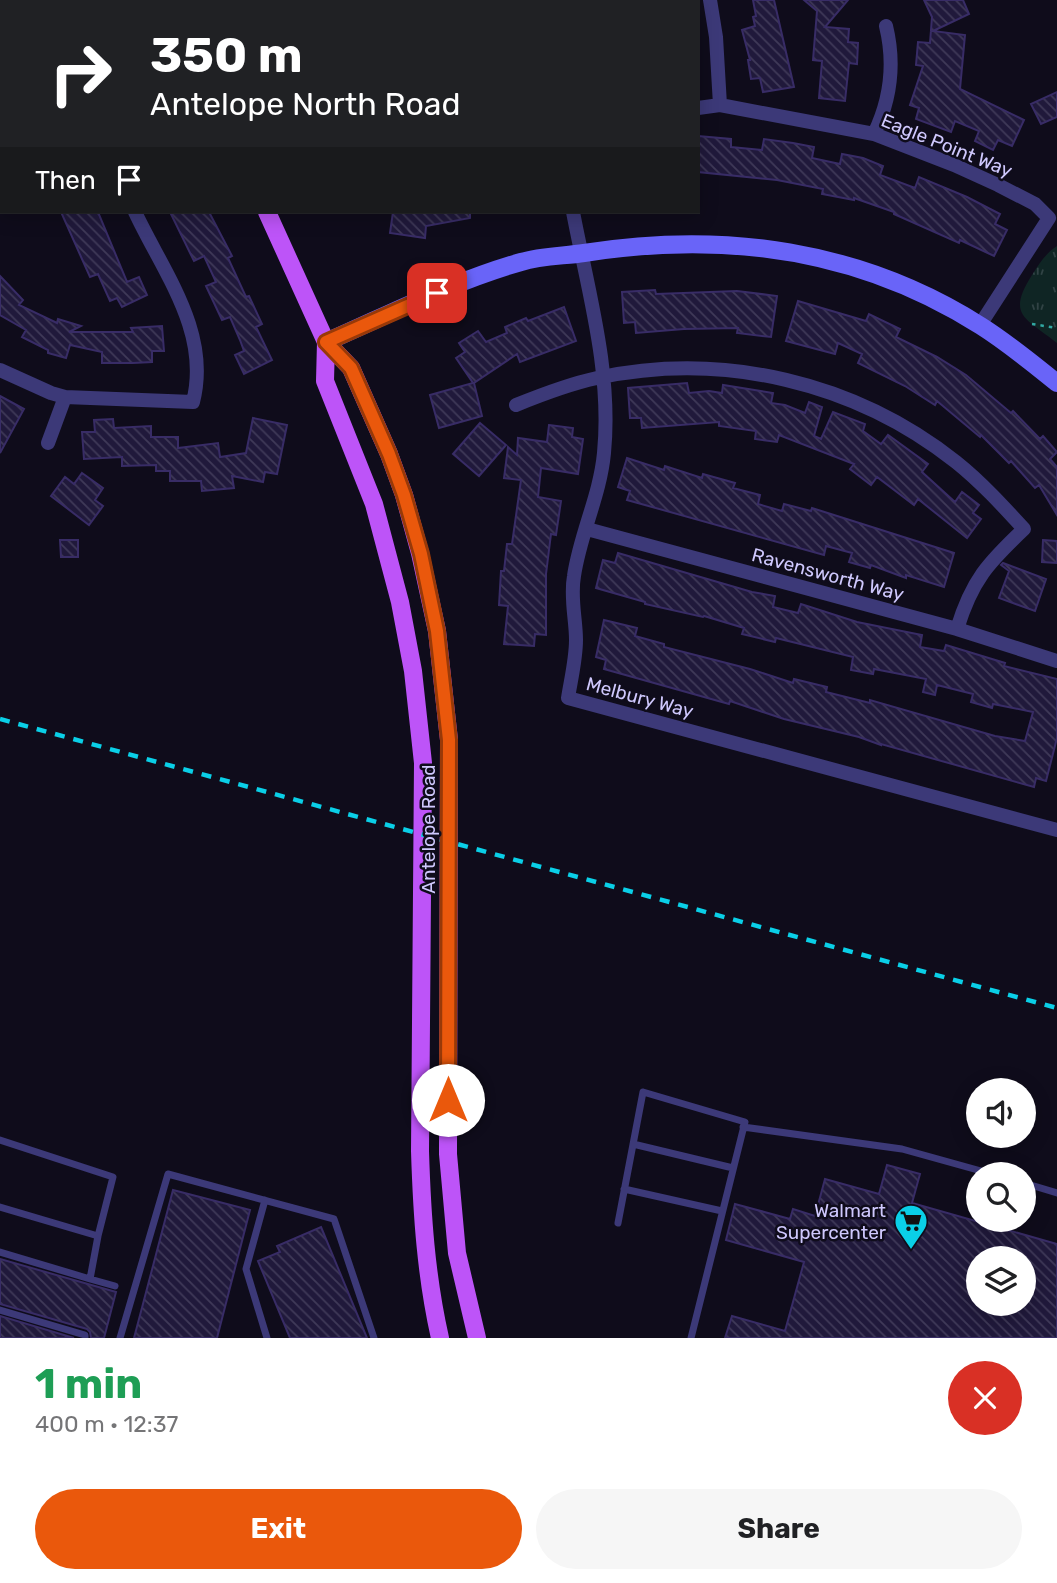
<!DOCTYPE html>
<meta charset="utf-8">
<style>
:root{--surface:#fff;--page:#f6f6f6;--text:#202124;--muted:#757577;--accent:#ea580c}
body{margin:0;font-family:Rubik,sans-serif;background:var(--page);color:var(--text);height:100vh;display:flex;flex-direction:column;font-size:26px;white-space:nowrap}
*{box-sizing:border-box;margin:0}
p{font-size:23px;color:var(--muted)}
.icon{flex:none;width:38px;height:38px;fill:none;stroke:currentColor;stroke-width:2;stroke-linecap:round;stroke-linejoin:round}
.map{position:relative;height:1338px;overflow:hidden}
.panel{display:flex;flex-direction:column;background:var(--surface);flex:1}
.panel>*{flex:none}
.hud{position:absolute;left:0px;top:0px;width:700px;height:214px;box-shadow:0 4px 18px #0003;background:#202124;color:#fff;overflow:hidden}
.fabs{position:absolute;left:966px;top:1078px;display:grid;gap:14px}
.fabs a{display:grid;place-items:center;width:70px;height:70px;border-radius:50%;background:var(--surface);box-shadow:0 4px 18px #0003;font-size:35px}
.pin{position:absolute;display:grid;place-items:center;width:60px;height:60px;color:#fff;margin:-30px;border-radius:14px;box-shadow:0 4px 10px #0006}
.me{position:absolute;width:77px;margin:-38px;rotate:0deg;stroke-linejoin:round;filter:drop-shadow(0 0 5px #0008)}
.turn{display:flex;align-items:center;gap:24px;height:147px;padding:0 35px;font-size:32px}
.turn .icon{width:91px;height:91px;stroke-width:2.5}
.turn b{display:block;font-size:49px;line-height:60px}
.then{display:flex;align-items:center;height:66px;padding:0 35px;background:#0003;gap:14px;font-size:26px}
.round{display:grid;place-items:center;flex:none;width:74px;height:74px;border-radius:37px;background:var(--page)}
.overview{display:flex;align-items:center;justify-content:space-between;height:119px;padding:0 35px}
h1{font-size:42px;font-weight:700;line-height:52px;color:#1e9e55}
.cta{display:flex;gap:14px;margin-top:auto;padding:14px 35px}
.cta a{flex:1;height:80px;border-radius:42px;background:var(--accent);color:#fff;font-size:28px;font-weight:700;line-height:80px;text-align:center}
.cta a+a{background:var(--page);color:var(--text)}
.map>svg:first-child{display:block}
.park{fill:url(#park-tufts)}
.building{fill:url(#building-back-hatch);stroke:#382c66;stroke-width:2;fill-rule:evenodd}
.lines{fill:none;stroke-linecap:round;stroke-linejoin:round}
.path{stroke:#31a8a2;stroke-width:2.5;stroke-dasharray:3.5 5;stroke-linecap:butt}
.lane{stroke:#3c3978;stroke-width:7}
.street{stroke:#3c3978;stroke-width:14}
.secondary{stroke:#6964f8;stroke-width:18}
.primary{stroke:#bd54f8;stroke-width:18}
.rail{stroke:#0acfe7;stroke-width:4.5;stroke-dasharray:10 9;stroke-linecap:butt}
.route-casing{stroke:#983908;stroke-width:18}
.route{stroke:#ea580c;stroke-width:12}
.labels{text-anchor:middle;stroke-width:5;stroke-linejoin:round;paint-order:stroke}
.street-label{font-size:19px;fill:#cfc8fd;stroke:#0f0c1b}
.poi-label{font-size:19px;fill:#cfc8fd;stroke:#0f0c1b;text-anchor:end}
</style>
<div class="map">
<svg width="1057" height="1338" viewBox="0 0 1057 1338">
<defs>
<pattern id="park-tufts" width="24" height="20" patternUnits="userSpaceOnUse" patternTransform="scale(1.75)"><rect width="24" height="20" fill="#0f2524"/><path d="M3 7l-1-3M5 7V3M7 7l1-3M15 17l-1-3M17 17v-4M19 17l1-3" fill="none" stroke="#314345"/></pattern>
<pattern id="building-back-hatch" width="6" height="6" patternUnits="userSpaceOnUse" patternTransform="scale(1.75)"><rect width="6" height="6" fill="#20193b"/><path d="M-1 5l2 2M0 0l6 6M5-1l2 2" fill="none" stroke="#3f3958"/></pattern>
</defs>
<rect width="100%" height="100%" fill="#0f0c1b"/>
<path class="park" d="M 1057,246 L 1057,343 C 1026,318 1006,316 1032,275 C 1039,264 1046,253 1057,246 Z"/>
<path class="building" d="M 753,0 L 774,0 L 794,87 L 763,92 L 760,78 L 751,79 L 748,60 L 750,60 L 742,30 L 755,26 L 753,17 L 756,16 Z
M 804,0 L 848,0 L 825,27 L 849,29 L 848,42 L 858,43 L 857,64 L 849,63 L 845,101 L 819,98 L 822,61 L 813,60 L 817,11 Z
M 924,0 L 963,0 L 969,14 L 933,31 L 965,35 L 960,89 L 1024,120 L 1012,146 L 998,140 L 993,150 L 975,141 L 979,131 L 955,121 L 951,132 L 916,119 L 919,108 L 910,105 L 923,66 L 916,65 L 918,42 L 930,43 L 932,17 Z
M 1057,92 L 1057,117 L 1041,124 L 1031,104 Z
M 698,136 L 731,139 L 731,147 L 762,150 L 764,139 L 793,143 L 814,147 L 812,158 L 840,164 L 842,154 L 863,158 L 883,166 L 880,175 L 915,188 L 919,177 L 967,197 L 1000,214 L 995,224 L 1007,230 L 994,256 L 960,240 L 959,243 L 894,214 L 894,212 L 854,198 L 854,200 L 822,194 L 823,189 L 777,180 L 698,172 Z
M 61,212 L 98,212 L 127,282 L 139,277 L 147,295 L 122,307 L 117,298 L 110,301 L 98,274 L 90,277 Z
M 170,212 L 209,212 L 232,256 L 228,258 L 246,297 L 249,296 L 262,324 L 256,327 L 272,360 L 244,374 L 235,355 L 244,351 L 240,340 L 230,317 L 222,320 L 206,286 L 216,282 L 204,256 L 194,261 Z
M 393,212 L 470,212 L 470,218 L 426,226 L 425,238 L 390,233 Z
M 0,276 L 23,300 L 19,305 L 57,323 L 58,319 L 81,326 L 69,332 L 133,332 L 131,328 L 162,326 L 164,351 L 152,351 L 152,362 L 133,363 L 102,363 L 102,352 L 70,345 L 66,358 L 48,353 L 48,350 L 22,337 L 26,330 L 0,315 Z
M 655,290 L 656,294 L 737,291 L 777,296 L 771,337 L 737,333 L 738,328 L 684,329 L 636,333 L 635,322 L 624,323 L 622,292 Z
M 798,301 L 866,321 L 869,314 L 900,329 L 896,337 L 937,357 L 966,375 L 1011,413 L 1013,411 L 1040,439 L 1043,436 L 1057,452 L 1050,459 L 1057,467 L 1057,515 L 1039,485 L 1035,488 L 1011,461 L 1009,463 L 981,435 L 980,437 L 937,401 L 935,405 L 905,386 L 858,363 L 862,354 L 838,343 L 835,354 L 786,341 Z
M 564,307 L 576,341 L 520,362 L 517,354 L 474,383 L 482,416 L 439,428 L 430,395 L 473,383 L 456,358 L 465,352 L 459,343 L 478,331 L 486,342 L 507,333 L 505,327 L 526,318 L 528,321 Z
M 687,383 L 689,393 L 709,391 L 722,393 L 723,385 L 773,393 L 771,403 L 785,405 L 805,413 L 809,402 L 822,407 L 814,436 L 821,439 L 833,412 L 865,424 L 863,431 L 881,444 L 888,435 L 928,464 L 922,472 L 955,502 L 962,492 L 979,505 L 973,513 L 981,519 L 967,538 L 918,499 L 914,505 L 877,477 L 871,485 L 850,469 L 854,464 L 779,435 L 777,442 L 755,439 L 756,431 L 719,426 L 719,422 L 642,428 L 641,418 L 630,418 L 628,388 Z
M 0,396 L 24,409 L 0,453 Z
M 253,418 L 287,425 L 277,474 L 265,472 L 263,482 L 232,476 L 234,488 L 202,491 L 201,481 L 170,481 L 170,471 L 156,471 L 156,465 L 122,466 L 122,457 L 84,459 L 82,432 L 95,432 L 94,420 L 113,419 L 114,428 L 151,426 L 151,437 L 178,437 L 178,448 L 218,443 L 220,457 L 246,453 Z
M 480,423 L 506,445 L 479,476 L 453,454 Z
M 549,425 L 573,428 L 572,437 L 583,439 L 578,474 L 541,468 L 538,497 L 561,501 L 556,535 L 551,534 L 546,574 L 546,635 L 535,634 L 534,646 L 504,644 L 508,606 L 499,605 L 501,571 L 504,571 L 507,544 L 512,544 L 521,480 L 504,478 L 508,447 L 517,455 L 518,438 L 547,442 Z
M 627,458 L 664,470 L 665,466 L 702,478 L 703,474 L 735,483 L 733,488 L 760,495 L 758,504 L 782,511 L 784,504 L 811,511 L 812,508 L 954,553 L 944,587 L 906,575 L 906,578 L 871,565 L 870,568 L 849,562 L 852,553 L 826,546 L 824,555 L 627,500 L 630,491 L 618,487 Z
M 82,473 L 103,488 L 95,500 L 103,506 L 89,525 L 51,496 L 65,477 L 74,484 Z
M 60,540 L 78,540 L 78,557 L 61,557 Z
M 1043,540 L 1057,541 L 1057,563 L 1042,562 Z
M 618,553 L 752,592 L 775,596 L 773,607 L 798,613 L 801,604 L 857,622 L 922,635 L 920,647 L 944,651 L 946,645 L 1005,663 L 1004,666 L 1057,679 L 1057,738 L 1046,781 L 1036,778 L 1034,787 L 881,744 L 881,745 L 859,737 L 784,719 L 730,701 L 729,704 L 604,669 L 606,660 L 596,657 L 604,620 L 637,628 L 635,636 L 664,644 L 664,647 L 750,669 L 793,683 L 794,679 L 827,687 L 826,692 L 870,703 L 870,700 L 995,736 L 1025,741 L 1033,712 L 993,704 L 992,708 L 971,702 L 973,694 L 937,685 L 935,695 L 923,692 L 926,679 L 874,669 L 873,674 L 851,670 L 853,657 L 776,638 L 775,642 L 742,634 L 744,628 L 704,616 L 703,617 L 645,604 L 645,602 L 596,588 L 603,560 L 615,563 Z
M 1003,563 L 1046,579 L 1035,611 L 999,598 L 1009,571 L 1001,565 Z
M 887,1165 L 920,1174 L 912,1203 L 1057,1244 L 1057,1338 L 725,1338 L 732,1316 L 785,1331 L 804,1262 L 726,1240 L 735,1204 L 790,1219 L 793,1209 L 815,1216 L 825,1179 L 879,1194 ZM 978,1258 L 1024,1258 L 1024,1304 L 978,1304 Z
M 173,1190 L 250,1210 L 217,1338 L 134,1338 Z
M 321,1227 L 367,1338 L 290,1338 L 258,1261 L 280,1252 L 277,1246 Z
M 0,1259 L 116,1292 L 104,1338 L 91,1338 L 90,1332 L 87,1329 L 0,1304 Z
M 0,1316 L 74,1338 L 0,1338 Z"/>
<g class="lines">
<path class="path" d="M 1032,324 L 1057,328"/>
<path class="lane" d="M 743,1127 L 902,1149 L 992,1174
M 0,1140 L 113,1177 L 98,1236 L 0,1207
M 633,1144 L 733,1168
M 1024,1183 L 1057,1193
M 624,1189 L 722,1211
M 265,1200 L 246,1269 L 267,1338
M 618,1223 L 643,1092 L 745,1122 L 691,1338
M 0,1252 L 90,1279 L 98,1236
M 90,1279 L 115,1286
M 0,1310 L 85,1335 L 85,1338
M 120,1338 L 168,1174 L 334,1219 L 374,1338"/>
<path class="street" d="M 40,0 L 40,2
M 710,0 L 716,37 L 720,105
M 698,108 L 720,105 L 874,134 L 954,165 L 998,185 L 1035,204 L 1049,218 L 980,325
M 874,134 C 891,99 895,63 886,26
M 573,212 C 588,291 612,372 604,453 C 600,496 580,534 574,576 C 570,598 576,619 576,640 C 576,659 571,679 568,698 L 1057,830
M 0,370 L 51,393 L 65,397 L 193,402 C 211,332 163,272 135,212
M 516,405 C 543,394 569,384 597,378 C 723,351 855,382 956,462 C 981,482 1003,506 1024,529 C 988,563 972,580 957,629
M 48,443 L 65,397
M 587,529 L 957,629 L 1057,661"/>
<path class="secondary" d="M 326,342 C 390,314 454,281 521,262 C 541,256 564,256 584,253 C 723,231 860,249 981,326 C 1008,343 1032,363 1057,383"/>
<path class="primary" d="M 169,0 L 170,2
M 267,212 L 326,342 L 351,368 L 389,454 L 404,495 L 420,553 L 437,631 L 449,740 L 448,1154 L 457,1253 L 477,1338
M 326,342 L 325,381 L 374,504 L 400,602 L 413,671 L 423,763 L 420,1151 C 422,1215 426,1276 440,1338"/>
<path class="rail" d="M 0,719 L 1057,1008"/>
</g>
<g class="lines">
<defs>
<path id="route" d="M 437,293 L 326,342 L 351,368 L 389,454 L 404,495 L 421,554 L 437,631 L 449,740 L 448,1100"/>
</defs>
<use href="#route" class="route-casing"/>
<use href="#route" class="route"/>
</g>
<defs>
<symbol id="supermarket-pin" viewBox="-11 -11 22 30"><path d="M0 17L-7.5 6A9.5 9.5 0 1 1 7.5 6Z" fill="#0acfe7" stroke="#0f0c1b"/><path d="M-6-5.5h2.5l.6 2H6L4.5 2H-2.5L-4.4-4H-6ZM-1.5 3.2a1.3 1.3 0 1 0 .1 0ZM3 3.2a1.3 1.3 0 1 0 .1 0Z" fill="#111"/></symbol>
</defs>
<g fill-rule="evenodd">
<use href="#supermarket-pin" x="892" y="1202" width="38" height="52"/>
</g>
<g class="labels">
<g class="street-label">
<text transform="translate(947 145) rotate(22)" y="7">Eagle Point Way</text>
<text transform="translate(828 574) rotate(15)" y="7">Ravensworth Way</text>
<text transform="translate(640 697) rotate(15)" y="7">Melbury Way</text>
<text transform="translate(428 829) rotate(-90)" y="7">Antelope Road</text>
</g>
<g class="poi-label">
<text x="886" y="1217">Walmart<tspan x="886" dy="22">Supercenter</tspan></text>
</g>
</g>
</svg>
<div class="fabs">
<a><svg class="icon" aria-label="sound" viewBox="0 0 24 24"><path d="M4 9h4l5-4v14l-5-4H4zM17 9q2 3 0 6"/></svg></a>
<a><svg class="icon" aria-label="search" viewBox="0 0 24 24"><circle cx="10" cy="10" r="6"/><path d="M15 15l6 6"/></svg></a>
<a><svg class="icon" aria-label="layers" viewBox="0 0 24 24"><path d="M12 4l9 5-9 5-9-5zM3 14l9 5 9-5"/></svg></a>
</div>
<div class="pin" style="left:437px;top:293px;background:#d93025"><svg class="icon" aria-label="arrive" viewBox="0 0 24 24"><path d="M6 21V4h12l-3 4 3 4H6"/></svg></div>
<svg class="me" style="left:448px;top:1100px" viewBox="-20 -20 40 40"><circle r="19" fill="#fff"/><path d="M0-13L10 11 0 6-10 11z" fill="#ea580c"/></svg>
<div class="hud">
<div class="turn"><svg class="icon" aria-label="right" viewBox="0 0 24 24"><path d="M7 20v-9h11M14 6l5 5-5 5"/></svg><div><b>350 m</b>Antelope North Road</div></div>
<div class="then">Then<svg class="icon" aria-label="arrive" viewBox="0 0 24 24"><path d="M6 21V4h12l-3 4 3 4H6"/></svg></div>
</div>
</div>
<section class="panel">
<div class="overview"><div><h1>1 min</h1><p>400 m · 12:37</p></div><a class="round" style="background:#d93025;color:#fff"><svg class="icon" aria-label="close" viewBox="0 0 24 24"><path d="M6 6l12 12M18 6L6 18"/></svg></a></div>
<div class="cta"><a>Exit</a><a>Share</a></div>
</section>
